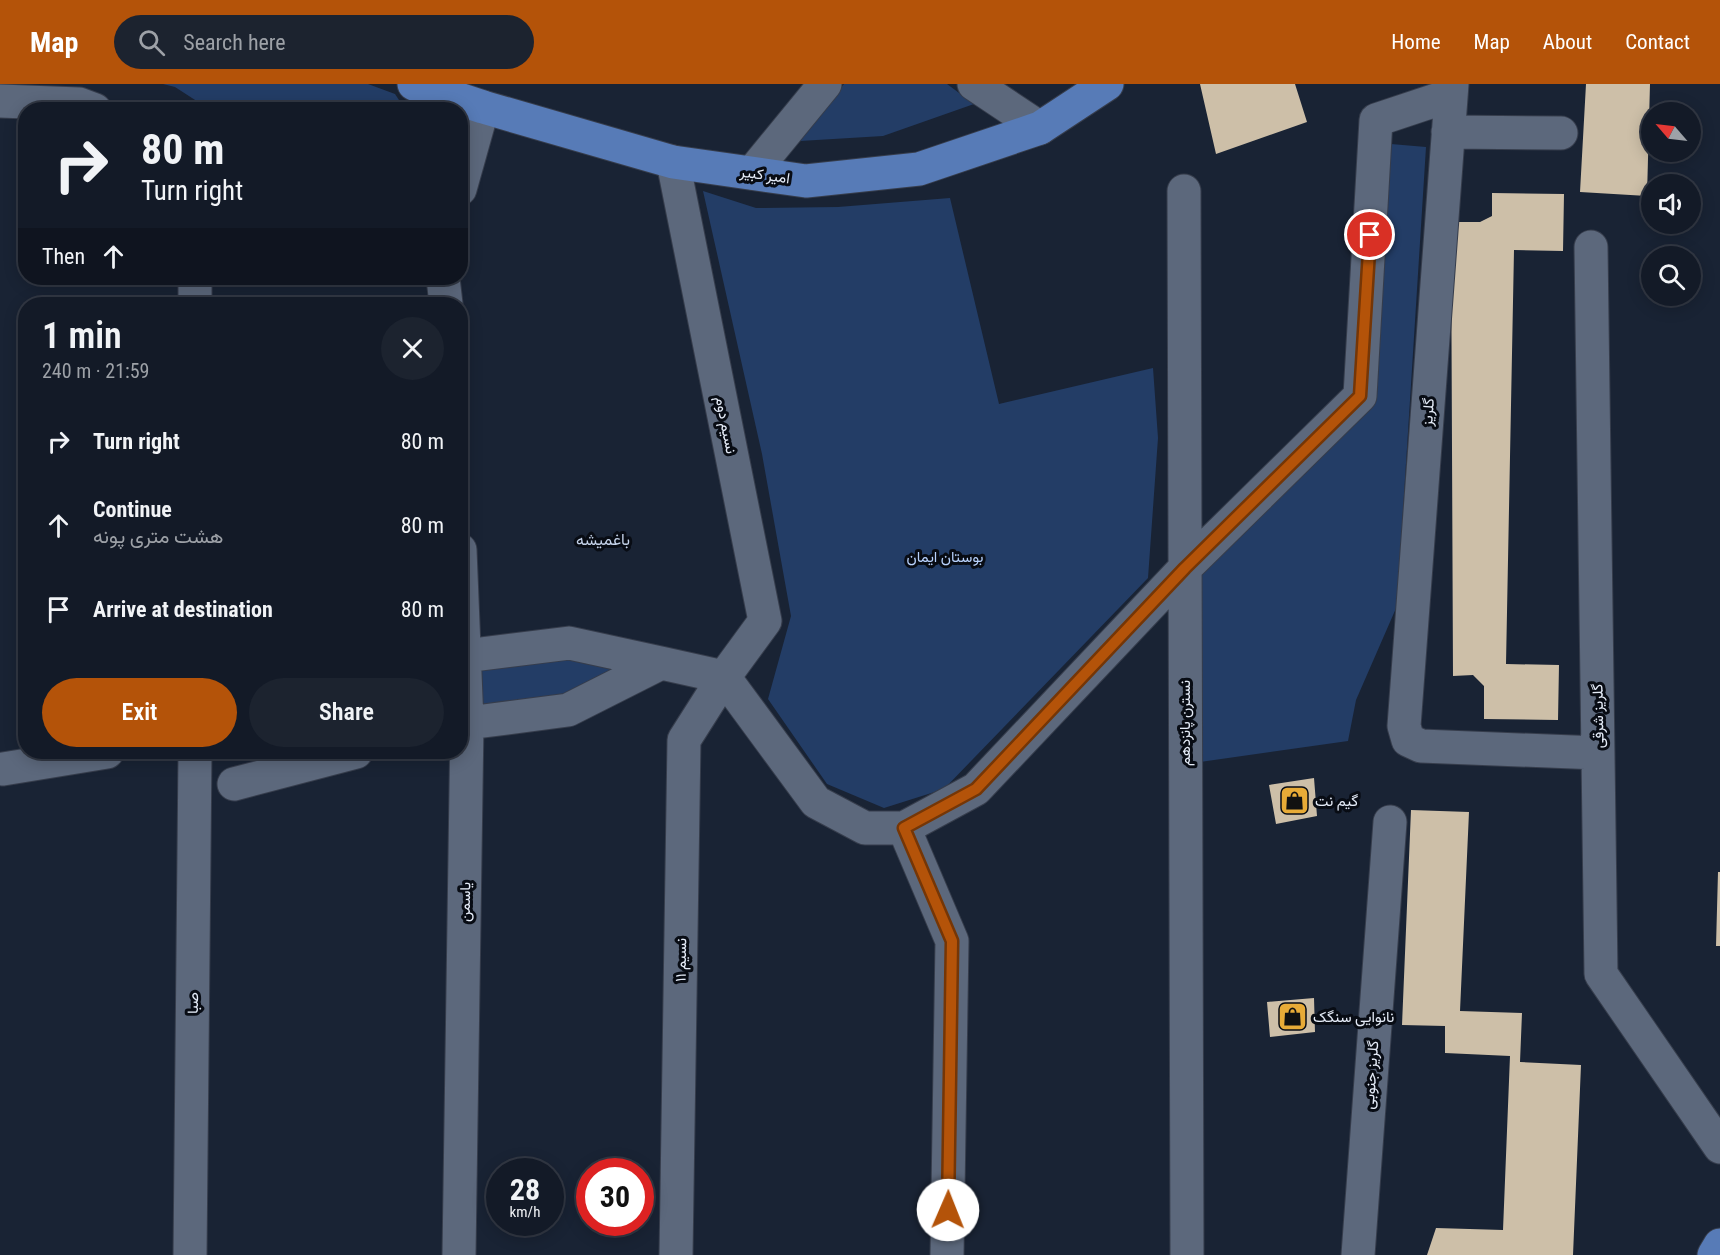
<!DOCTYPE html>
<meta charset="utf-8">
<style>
:root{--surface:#131a27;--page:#1c232f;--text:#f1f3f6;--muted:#9da1a7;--line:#323844;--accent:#b45309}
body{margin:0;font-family:"Roboto Condensed",Vazirmatn,sans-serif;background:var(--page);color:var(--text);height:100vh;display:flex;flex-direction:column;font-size:22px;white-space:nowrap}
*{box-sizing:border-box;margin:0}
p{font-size:20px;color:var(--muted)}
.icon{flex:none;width:33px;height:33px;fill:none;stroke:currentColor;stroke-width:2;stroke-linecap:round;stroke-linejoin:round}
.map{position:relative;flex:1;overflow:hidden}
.details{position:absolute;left:18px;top:213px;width:450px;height:462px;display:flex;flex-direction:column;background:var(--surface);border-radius:24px;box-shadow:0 3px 15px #0003,0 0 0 2px var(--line)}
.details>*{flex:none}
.banner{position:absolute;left:18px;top:18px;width:450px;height:183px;border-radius:24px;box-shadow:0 3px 15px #0003,0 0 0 2px var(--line);background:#131a27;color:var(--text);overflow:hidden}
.needle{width:39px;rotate:298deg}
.fabs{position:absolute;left:1641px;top:18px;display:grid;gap:12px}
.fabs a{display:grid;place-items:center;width:60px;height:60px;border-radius:50%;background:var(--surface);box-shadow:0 3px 15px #0003,0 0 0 2px var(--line);font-size:30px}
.speed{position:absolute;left:486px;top:1074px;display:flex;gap:12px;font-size:30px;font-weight:700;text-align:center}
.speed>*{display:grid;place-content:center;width:78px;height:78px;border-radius:50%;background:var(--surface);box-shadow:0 3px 15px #0003,0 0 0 2px var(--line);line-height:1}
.speed small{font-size:15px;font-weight:400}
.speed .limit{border:9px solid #d22;background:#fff;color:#111}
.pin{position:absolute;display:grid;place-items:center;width:51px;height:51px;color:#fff;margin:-26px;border:3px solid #fff;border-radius:50%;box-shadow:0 2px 6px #0007}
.me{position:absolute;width:66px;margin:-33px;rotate:1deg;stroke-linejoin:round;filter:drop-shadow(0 0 4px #0008)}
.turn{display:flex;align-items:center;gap:21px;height:126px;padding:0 24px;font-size:27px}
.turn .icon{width:78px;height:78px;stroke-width:2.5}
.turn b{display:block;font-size:42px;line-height:51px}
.then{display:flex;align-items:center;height:57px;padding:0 24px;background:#0003;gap:12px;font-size:22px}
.round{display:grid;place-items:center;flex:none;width:63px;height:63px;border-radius:32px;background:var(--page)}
.summary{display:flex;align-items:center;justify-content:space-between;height:102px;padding:0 24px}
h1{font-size:36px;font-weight:600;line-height:45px}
.primary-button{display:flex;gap:12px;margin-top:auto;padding:12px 24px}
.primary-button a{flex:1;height:69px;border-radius:36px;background:var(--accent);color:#fff;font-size:24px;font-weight:600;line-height:69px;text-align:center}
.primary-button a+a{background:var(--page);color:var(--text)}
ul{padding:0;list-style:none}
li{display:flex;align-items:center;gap:18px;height:84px;padding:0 24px}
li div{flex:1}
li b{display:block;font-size:22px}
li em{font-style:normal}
header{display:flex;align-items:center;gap:36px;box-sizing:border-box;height:84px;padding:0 30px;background:var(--accent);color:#fff}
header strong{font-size:28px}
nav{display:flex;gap:33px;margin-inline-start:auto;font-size:21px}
.search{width:420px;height:54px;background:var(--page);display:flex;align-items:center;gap:15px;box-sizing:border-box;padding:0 21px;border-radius:33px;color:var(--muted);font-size:22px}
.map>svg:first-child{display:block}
.green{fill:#233d66}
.building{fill:#cdbfa8}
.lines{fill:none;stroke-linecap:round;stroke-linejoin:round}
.minor-casing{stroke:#363d4c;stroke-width:35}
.major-casing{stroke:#363d4c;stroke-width:35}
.minor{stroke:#5c687c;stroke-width:33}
.major{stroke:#577bb7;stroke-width:33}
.route-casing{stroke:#753606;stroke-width:15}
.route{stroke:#b45309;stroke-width:10}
.labels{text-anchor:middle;stroke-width:6;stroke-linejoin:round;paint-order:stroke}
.street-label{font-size:15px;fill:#e5ecf8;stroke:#080c14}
.park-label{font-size:15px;fill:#b8d2fd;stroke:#080c14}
.poi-label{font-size:15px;fill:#e5ecf8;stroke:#080c14;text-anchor:start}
.neighbourhood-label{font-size:16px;fill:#c5d3ea;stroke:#080c14}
</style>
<header>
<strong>Map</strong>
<div class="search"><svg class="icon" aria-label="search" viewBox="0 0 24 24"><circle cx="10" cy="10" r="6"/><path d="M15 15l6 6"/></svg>Search here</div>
<nav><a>Home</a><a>Map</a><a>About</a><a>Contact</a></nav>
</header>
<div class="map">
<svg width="1720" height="1171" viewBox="0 0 1720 1171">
<rect width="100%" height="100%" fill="#192334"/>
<path class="green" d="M 163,0 L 368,0 L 395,10 L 405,25 L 209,25 L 175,3 Z
M 844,0 L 947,0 L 974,20 L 883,52 L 800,57 Z
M 1391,60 L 1426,63 L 1397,522 L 1356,616 L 1348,657 L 1200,678 L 1198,493 L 1377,310 Z
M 703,107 L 756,124 L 838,123 L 950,114 L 999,320 L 1153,284 L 1158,354 L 1148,494 L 944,705 L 884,724 L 827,700 L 768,615 L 791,532 L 762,370 Z
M 561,568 L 632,586 L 565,617 L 475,627 L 473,580 Z"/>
<path class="building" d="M 1200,0 L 1295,0 L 1307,38 L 1216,70 Z
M 1586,0 L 1650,0 L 1647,112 L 1580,108 Z
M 1492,109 L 1564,110 L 1563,167 L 1514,166 L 1506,580 L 1559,581 L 1558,636 L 1484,635 L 1484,602 L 1473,591 L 1453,592 L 1451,138 L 1480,138 L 1492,132 Z
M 1314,694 L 1317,732 L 1276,740 L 1269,701 Z
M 1411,726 L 1469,728 L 1460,927 L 1522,929 L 1520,978 L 1581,981 L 1573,1171 L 1427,1171 L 1436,1144 L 1503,1146 L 1510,972 L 1445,969 L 1445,942 L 1402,941 Z
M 1718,788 L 1720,788 L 1720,862 L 1716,862 Z
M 1314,914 L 1315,948 L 1270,953 L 1267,918 Z"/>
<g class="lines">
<defs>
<path id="minor" d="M 974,0 L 1040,44
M 1452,0 L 1404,642 L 1408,656 L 1421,662 L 1598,669
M 0,17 L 79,20 L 95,26
M 1448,48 L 1561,49
M 673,78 L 765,537 L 724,593 L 684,656 L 676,1171
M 752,89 L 825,0
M 460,105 L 483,23
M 1184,107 L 1187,1171
M 1591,163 L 1601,890 L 1720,1063
M 195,194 L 195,220
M 443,194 L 446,220
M 661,579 L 724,593 L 816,718 L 865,744 L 904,744 L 976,705 L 1185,484 L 1360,312 L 1376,36 L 1451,11
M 460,640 L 568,626 L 661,579 L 569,559 L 464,572
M 3,685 L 107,668
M 234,700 L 356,668
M 904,744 L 952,857 L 947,1171
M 190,1171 L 195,668
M 459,1171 L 467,638 L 460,466
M 1358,1171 L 1390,738"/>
<path id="major" d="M 414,0 L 483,23 L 673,78 L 806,97 L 919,85 L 1040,44 L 1107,0
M 1714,1171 L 1720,1161"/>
</defs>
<use href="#minor" class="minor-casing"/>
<use href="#major" class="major-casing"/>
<use href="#minor" class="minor"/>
<use href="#major" class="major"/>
</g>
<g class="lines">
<defs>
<path id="route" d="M 948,1126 L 952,857 L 904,744 L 976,705 L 1185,484 L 1360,312 L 1370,151"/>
</defs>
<use href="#route" class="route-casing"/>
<use href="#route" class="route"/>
</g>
<defs>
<symbol id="shop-square" viewBox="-11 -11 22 22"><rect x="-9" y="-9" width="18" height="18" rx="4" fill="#e8ab37" stroke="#080c14"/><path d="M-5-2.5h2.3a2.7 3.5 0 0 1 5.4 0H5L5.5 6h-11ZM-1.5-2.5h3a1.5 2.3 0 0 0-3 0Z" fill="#111"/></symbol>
</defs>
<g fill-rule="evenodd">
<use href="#shop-square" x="1278" y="700" width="33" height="33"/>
<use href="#shop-square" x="1276" y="916" width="33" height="33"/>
</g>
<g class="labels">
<g class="street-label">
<text transform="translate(765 91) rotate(8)" y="5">امیر کبیر</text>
<text transform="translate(1428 328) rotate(-86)" y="5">گلریز</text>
<text transform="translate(726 341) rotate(79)" y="5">نسیم دوم</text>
<text transform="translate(1598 632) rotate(-91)" y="5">گلریز شرقی</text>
<text transform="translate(1185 639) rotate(-90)" y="5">نسترن پانزدهم</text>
<text transform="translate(465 818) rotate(-89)" y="5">یاسمن</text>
<text transform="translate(681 876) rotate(-89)" y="5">نسیم ۱۱</text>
<text transform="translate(193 919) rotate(-89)" y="5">صبا</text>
<text transform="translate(1371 991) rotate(-86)" y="5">گلریز جنوبی</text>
</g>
<g class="park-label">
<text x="945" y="478">بوستان ایمان</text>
</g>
<g class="poi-label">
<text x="1315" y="722">گیم نت</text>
<text x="1313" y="938">نانوایی سنگک</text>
</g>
<g class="neighbourhood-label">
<text x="603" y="461">باغمیشه</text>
</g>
</g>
</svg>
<div class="fabs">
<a><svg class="needle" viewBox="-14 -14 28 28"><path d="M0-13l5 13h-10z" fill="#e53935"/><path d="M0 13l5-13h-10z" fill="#9da1a7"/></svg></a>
<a><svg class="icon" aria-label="sound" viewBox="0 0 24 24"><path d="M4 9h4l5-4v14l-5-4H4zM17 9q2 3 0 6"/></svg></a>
<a><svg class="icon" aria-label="search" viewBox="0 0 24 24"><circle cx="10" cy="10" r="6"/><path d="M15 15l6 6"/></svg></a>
</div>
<div class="speed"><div>28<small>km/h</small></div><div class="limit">30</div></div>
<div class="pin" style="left:1370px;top:151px;background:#d93025"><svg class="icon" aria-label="arrive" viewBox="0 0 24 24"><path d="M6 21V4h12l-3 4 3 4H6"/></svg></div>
<svg class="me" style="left:948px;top:1126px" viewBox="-20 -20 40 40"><circle r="19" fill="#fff"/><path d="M0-13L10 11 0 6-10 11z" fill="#b45309"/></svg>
<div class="banner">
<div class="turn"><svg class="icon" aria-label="right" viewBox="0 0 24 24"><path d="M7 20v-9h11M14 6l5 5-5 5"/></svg><div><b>80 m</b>Turn right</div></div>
<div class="then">Then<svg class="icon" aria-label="ahead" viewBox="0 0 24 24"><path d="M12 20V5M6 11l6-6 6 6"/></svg></div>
</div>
<section class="details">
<div class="summary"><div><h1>1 min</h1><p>240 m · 21:59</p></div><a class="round"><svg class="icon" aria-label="close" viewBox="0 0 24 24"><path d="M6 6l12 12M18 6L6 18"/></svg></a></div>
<ul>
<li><svg class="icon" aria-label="right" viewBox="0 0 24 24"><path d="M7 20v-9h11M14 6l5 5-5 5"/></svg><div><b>Turn right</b></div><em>80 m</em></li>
<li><svg class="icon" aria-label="ahead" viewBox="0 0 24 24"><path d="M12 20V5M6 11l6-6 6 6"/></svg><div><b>Continue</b><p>هشت متری پونه</p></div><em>80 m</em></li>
<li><svg class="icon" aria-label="arrive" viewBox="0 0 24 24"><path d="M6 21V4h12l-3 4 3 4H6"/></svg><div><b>Arrive at destination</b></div><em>80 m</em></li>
</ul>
<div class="primary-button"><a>Exit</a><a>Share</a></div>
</section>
</div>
